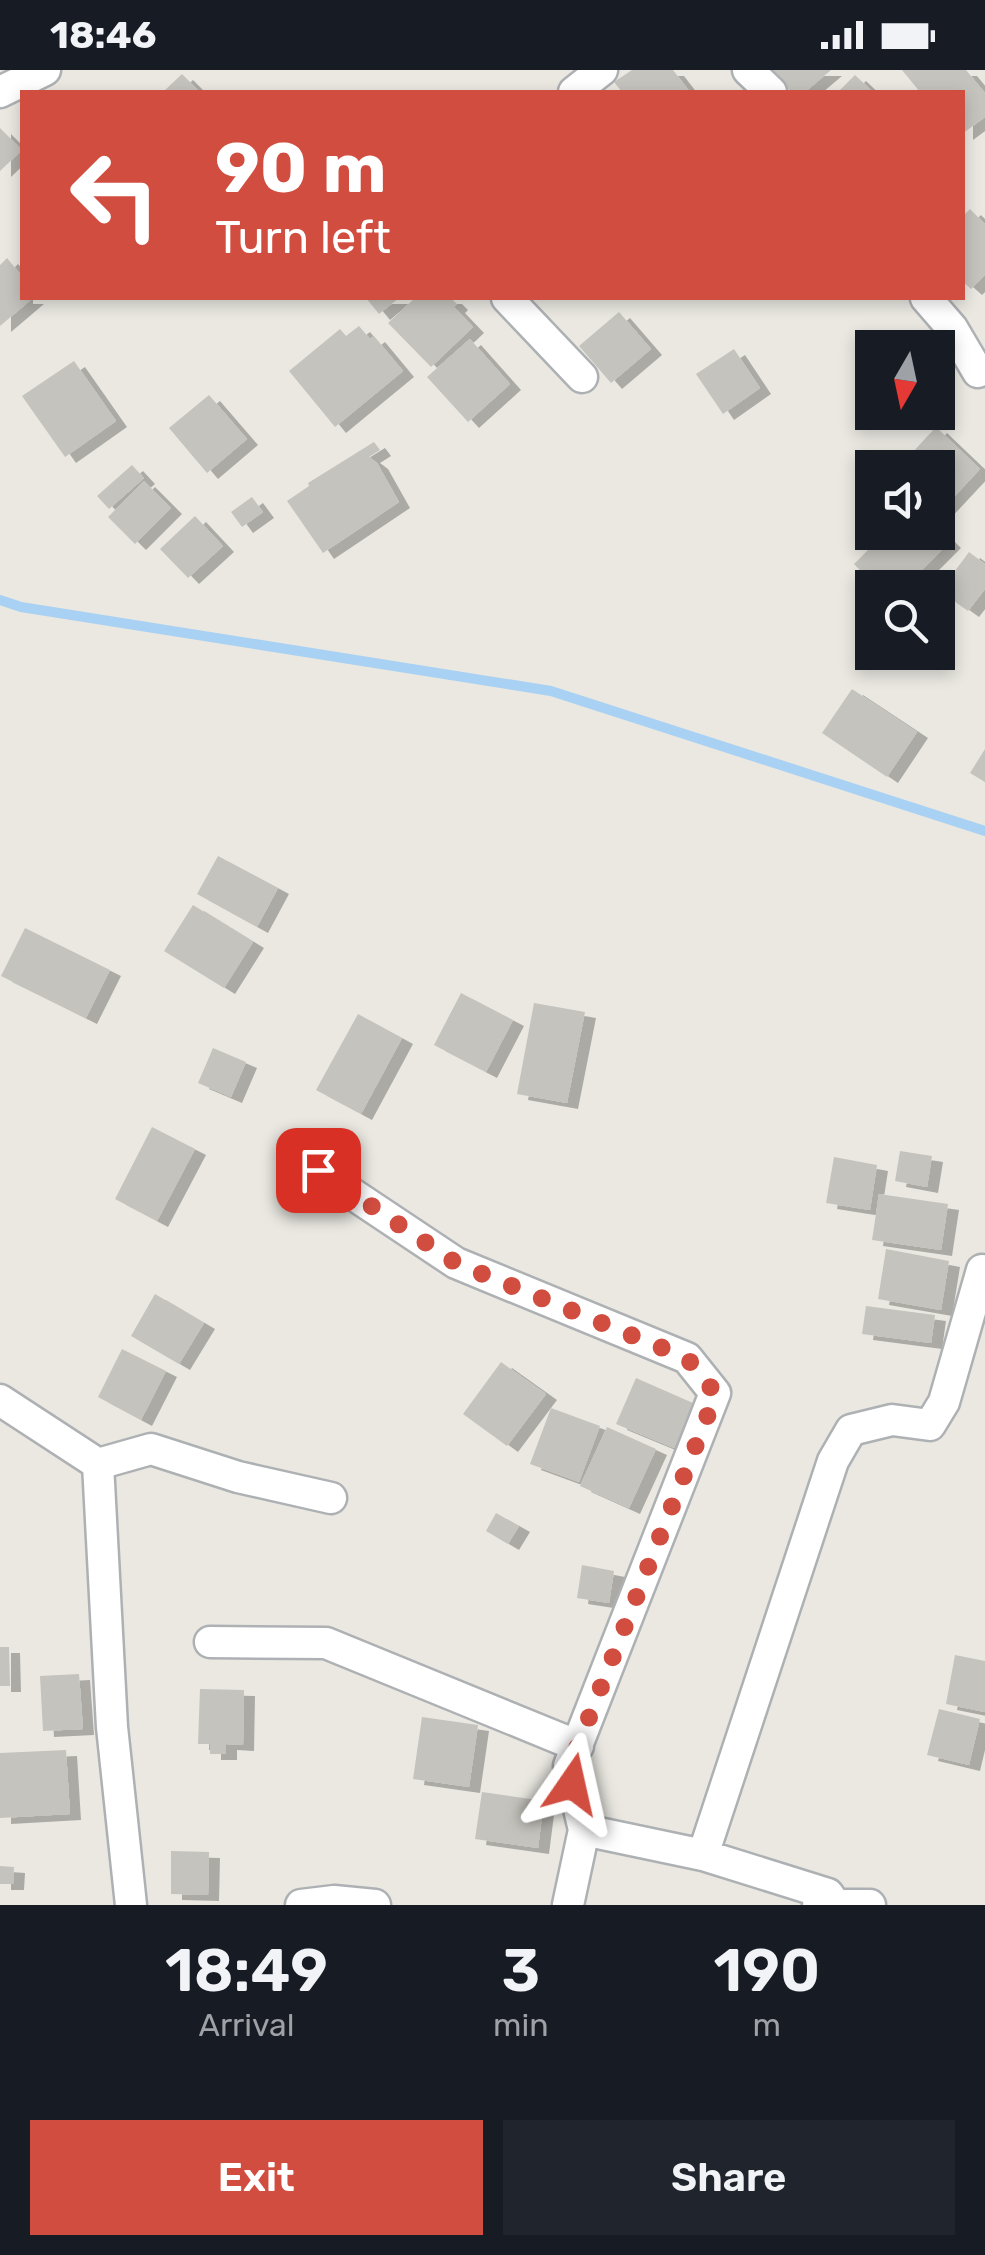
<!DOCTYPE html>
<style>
:root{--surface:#171b24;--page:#20242c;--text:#f1f3f6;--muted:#9ea1a6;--accent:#d14d3f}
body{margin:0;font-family:Rubik,sans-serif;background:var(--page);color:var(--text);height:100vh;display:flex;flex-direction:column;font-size:38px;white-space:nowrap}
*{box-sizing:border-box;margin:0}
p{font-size:32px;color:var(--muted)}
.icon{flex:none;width:55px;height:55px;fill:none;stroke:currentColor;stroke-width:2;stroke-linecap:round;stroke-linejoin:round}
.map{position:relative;height:1835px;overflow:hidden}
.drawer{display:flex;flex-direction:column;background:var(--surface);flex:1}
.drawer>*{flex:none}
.top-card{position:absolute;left:20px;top:20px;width:945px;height:210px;border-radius:0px;box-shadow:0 5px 15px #0003;background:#d14d3f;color:#fff;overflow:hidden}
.needle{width:65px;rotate:189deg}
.buttons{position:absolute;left:855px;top:260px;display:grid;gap:20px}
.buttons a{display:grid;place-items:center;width:100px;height:100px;border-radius:0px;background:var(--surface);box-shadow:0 5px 15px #0003;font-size:50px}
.pin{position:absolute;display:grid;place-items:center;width:85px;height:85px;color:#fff;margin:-42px;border-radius:20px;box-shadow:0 5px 15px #0006}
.me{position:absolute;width:110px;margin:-55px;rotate:11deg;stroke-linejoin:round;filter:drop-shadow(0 0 8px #0008)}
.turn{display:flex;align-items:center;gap:35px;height:210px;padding:0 30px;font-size:45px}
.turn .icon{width:130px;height:130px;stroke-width:2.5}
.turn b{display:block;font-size:70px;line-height:85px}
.eta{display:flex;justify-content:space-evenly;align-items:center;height:170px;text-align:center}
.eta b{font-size:60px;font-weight:600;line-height:70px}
.cta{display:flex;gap:20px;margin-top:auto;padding:20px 30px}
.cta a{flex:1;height:115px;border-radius:0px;background:var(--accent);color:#fff;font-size:40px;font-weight:600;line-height:115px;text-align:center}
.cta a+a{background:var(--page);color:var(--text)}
.status{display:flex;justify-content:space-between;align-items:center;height:70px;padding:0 50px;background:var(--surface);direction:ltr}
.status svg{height:28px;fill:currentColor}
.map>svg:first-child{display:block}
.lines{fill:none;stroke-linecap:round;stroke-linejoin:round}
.stream{stroke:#a8d1f3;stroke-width:10}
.building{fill:#c5c3bd;filter:url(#shadow)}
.minor-casing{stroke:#aeb1b4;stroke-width:35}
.minor{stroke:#fff;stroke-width:30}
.route{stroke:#d14d3f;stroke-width:18;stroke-dasharray:0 32.4}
</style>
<div class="status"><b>18:46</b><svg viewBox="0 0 49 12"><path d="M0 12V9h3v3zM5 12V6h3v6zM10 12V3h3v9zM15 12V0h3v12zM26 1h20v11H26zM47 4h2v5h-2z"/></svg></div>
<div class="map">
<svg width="985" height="1835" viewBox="0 0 985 1835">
<defs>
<filter id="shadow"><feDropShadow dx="11" dy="6" stdDeviation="0" flood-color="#0004"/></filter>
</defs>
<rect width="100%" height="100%" fill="#eae8e1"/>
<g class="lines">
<path class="stream" d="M 0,530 L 21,537 L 551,621 L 985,761"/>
</g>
<path class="building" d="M 632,0 L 673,0 L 690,22 L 622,22 L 614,12 Z
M 772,0 L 831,0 L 805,22 L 791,22 Z
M 902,0 L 966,0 L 985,23 L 985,47 L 962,64 L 962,22 L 920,22 Z
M 182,4 L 200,22 L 163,22 Z
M 855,5 L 873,22 L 838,22 Z
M 0,58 L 22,80 L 0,101 Z
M 970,139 L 985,154 L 985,205 L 971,219 L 962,211 L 962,147 Z
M 7,188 L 22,206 L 22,228 L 33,228 L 0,256 L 0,195 Z
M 366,228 L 399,228 L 379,244 Z
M 415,228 L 451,228 L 457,234 L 454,237 L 473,257 L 431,297 L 388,253 Z
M 619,242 L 651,279 L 611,313 L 579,276 Z
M 359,256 L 370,269 L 374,266 L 403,301 L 335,357 L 289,301 L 340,259 L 346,266 Z
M 470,269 L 510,314 L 468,352 L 427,307 Z
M 734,279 L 760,318 L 723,344 L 696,304 Z
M 74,291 L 116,351 L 65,387 L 22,326 Z
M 209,325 L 247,369 L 207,403 L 169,358 Z
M 936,357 L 980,399 L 938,444 L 938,398 L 898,398 Z
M 374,372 L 380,380 L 369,387 L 377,393 L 399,432 L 323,483 L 287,431 L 309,416 L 308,413 Z
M 132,395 L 144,408 L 109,439 L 97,426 Z
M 144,411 L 171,438 L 135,474 L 108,447 Z
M 252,427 L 263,442 L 242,457 L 231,442 Z
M 195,446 L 223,476 L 188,508 L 160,479 Z
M 938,460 L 950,472 L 904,518 L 877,518 L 854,494 L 886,462 L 938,462 Z
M 969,482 L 985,494 L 985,519 L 968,541 L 940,521 Z
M 852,619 L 917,662 L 887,707 L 822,663 Z
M 985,679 L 985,712 L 970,703 Z
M 218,786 L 278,818 L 257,857 L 197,824 Z
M 193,835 L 253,872 L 224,918 L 164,881 Z
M 25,858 L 110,900 L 86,948 L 1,906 Z
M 461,923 L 513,950 L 486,1002 L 434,975 Z
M 534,933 L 585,942 L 567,1033 L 517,1024 Z
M 358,944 L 402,968 L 361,1044 L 316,1020 Z
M 213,978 L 246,992 L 231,1027 L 198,1013 Z
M 152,1057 L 195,1079 L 157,1151 L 115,1129 Z
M 900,1081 L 932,1086 L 927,1117 L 895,1111 Z
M 834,1087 L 877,1095 L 870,1140 L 826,1133 Z
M 879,1124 L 948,1134 L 941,1180 L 872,1170 Z
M 886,1179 L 949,1191 L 941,1240 L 878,1229 Z
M 155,1224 L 204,1253 L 179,1294 L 131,1266 Z
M 866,1236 L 935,1245 L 931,1273 L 862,1264 Z
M 122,1279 L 166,1301 L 141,1350 L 98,1327 Z
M 501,1292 L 546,1324 L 507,1376 L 463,1344 Z
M 636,1308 L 693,1333 L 674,1378 L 616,1354 Z
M 551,1338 L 600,1356 L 579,1412 L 530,1394 Z
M 607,1357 L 656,1379 L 629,1438 L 580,1416 Z
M 496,1443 L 519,1456 L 508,1474 L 486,1461 Z
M 582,1495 L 614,1501 L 609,1533 L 577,1528 Z
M 0,1577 L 9,1577 L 10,1616 L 0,1616 Z
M 955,1585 L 985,1591 L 985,1642 L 946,1634 Z
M 79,1604 L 83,1659 L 43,1661 L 40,1606 Z
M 200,1619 L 244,1620 L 243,1675 L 226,1674 L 226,1684 L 210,1684 L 210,1674 L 198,1674 Z
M 939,1639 L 980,1649 L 969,1695 L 927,1685 Z
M 422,1647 L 478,1655 L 469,1717 L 413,1709 Z
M 66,1680 L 70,1744 L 0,1748 L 0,1683 Z
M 482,1722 L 544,1731 L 538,1778 L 475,1769 Z
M 171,1781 L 209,1782 L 208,1825 L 171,1824 Z
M 0,1796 L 14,1797 L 13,1814 L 0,1814 Z"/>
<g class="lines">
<defs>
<path id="minor" d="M 748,0 L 771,22
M 0,22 L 45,0
M 574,22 L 602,0
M 507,228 L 582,307
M 926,228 L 952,258 L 978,302
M 318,1101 L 456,1193 L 687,1288 L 715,1323 L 569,1696 L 584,1760 L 568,1835
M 0,1330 L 98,1394
M 210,1572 L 326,1573 L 578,1676
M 584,1760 L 703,1785
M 835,1834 L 828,1824 L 703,1785 L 833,1391 L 851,1360 L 892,1350 L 930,1355 L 944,1332 L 982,1200
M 131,1835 L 112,1657 L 98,1394 L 151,1379 L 238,1407 L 331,1428
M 301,1835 L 334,1831 L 375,1835
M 818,1835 L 870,1835"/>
</defs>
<use href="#minor" class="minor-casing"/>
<use href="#minor" class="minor"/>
</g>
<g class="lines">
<path class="route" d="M 318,1100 L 456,1193 L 687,1288 L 716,1324 L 570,1696 L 572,1714"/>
</g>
</svg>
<div class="buttons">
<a><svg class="needle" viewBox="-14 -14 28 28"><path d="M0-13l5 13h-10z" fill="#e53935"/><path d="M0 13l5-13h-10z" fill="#9ea1a6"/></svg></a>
<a><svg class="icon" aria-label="sound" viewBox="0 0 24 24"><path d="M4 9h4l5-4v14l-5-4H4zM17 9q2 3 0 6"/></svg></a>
<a><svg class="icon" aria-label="search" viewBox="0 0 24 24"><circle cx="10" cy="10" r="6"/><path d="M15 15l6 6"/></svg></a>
</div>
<div class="pin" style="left:318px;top:1100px;background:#d93025"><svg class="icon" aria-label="arrive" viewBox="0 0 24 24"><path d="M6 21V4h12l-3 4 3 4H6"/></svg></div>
<svg class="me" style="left:572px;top:1714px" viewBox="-20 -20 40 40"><path d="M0-17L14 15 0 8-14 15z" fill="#d14d3f" stroke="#fff" stroke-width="4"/></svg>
<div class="top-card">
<div class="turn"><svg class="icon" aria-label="left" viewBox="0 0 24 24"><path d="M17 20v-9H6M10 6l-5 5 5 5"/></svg><div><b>90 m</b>Turn left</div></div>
</div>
</div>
<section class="drawer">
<div class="eta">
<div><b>18:49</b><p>Arrival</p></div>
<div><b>3</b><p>min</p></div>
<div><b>190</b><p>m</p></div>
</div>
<div class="cta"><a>Exit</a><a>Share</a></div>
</section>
